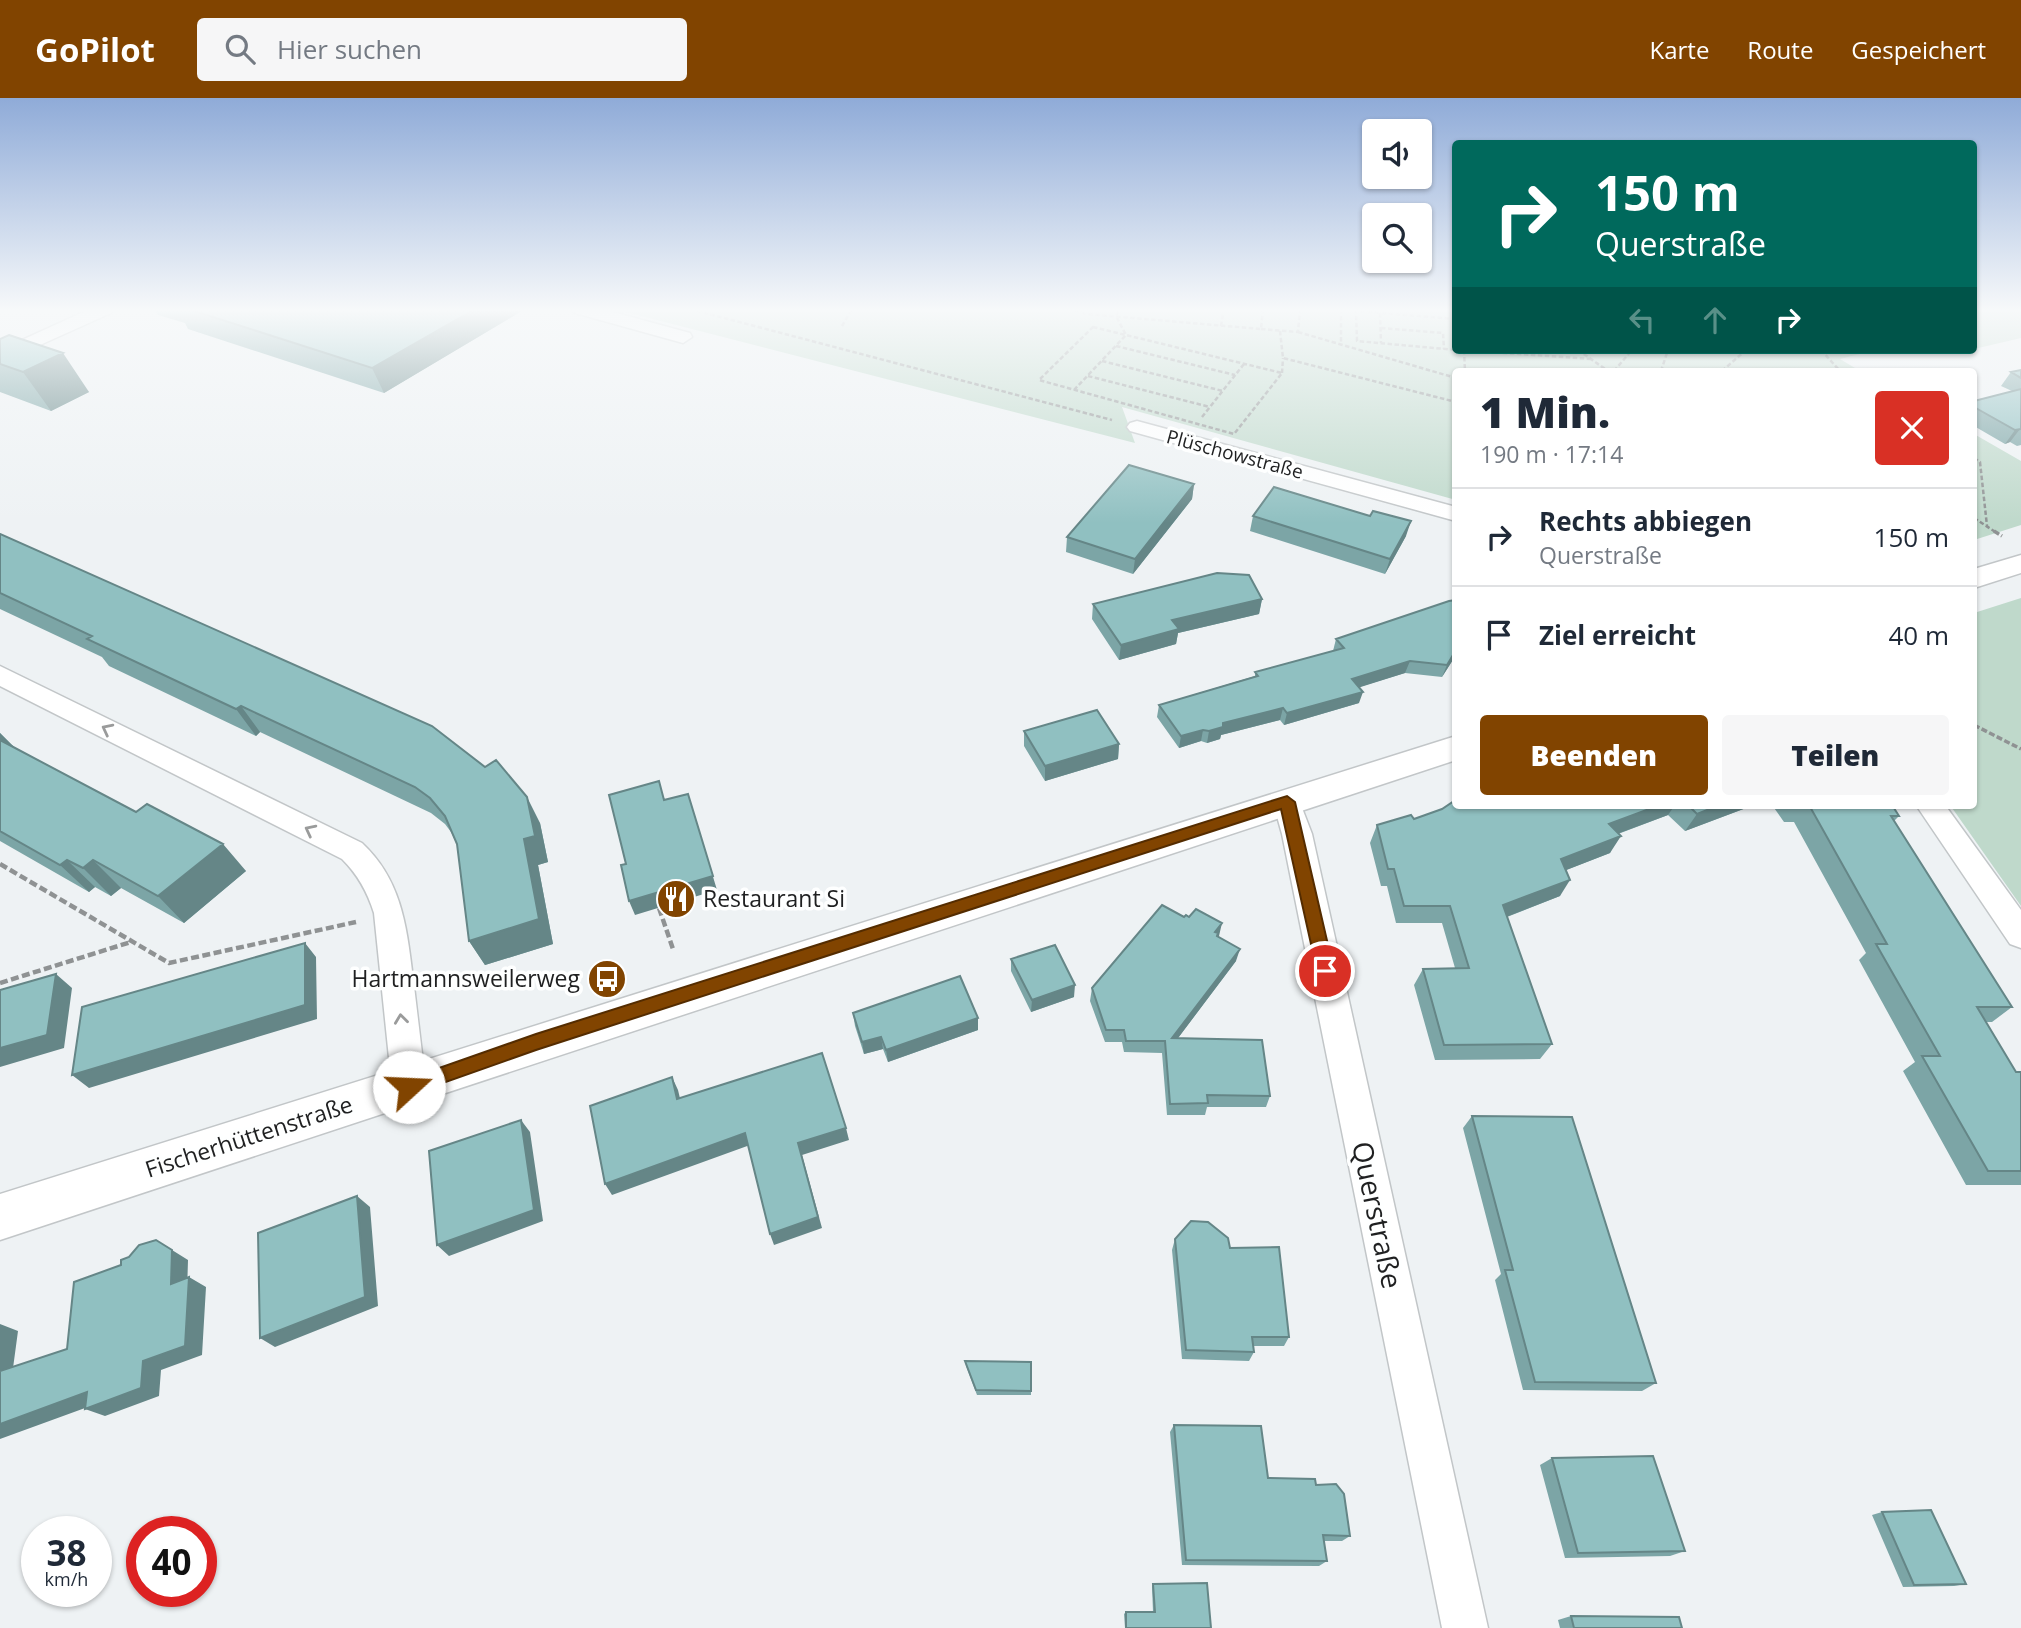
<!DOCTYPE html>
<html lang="de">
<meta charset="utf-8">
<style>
:root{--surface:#fff;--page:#f6f6f7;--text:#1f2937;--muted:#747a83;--line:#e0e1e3;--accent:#814400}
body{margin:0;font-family:"Open Sans",sans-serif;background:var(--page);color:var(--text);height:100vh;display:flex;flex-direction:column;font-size:26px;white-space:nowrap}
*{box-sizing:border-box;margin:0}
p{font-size:23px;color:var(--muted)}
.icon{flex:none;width:38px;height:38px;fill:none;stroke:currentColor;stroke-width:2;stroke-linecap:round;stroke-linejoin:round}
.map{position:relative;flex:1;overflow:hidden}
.details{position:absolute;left:1452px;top:270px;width:525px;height:441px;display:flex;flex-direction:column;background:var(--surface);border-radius:7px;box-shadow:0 2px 5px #0004}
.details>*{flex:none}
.guide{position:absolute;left:1452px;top:42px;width:525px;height:214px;border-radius:7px;box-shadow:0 2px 5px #0004;background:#00695c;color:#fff;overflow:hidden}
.buttons{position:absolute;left:1362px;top:21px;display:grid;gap:14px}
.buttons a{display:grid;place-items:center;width:70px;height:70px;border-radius:7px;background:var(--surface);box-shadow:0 2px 5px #0004;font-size:35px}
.speed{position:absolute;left:21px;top:1418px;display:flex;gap:14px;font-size:35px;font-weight:700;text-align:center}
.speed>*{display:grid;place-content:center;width:91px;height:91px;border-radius:50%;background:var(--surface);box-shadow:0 2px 5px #0004;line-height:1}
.speed small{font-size:18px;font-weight:400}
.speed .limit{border:10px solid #d22;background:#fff;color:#111}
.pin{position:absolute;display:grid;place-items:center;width:60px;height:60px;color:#fff;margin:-30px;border:4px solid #fff;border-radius:50%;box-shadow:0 2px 7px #0007}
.me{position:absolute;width:77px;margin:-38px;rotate:70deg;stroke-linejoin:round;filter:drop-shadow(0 0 5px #0008)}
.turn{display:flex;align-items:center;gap:24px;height:147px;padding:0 28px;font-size:32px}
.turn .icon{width:91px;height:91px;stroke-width:2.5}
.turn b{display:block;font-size:49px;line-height:60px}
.lanes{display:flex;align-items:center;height:66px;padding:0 28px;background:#0003;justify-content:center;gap:35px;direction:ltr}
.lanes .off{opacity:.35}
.round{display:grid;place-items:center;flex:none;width:74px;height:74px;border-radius:7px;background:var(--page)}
.headline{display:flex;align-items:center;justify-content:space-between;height:119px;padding:0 28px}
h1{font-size:42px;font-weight:800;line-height:52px}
.primary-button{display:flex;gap:14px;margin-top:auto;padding:14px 28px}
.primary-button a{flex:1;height:80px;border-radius:7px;background:var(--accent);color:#fff;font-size:28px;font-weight:800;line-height:80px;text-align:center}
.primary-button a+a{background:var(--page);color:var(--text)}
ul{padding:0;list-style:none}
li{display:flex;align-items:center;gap:21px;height:98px;padding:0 28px;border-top:2px solid var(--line)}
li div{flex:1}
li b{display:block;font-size:26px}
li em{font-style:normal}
header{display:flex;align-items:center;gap:42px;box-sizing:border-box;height:98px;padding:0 35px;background:var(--accent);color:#fff}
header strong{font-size:33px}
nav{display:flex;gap:38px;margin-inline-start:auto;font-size:24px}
.search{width:490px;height:63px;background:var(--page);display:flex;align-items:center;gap:18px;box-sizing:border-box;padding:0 24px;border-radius:7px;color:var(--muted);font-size:26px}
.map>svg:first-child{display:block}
.green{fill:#bfd9cb}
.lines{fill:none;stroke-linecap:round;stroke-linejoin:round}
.minor-casing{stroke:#c2c6c8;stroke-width:3}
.tertiary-casing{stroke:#c2c6c8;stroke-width:3}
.path-far2{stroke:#8f9293;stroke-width:2.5;stroke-dasharray:4.5 2.5;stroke-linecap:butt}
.path-far1{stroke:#8f9293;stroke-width:3.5;stroke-dasharray:6 2.5;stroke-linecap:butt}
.path{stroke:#8f9293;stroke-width:4.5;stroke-dasharray:8 3.5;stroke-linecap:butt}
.minor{fill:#fff;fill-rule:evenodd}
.tertiary{fill:#fff;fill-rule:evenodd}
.wall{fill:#7ca5a6}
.shaded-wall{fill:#658687}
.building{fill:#90c0c1;stroke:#658687;stroke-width:2}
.oneway{stroke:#9a9b9b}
.route{fill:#814400;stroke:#542c00;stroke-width:2}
.labels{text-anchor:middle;stroke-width:7;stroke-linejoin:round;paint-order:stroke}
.far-street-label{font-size:19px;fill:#1f2021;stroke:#feffff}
.poi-label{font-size:23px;fill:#1f2021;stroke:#feffff;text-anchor:start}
.street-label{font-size:23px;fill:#1f2021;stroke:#feffff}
.near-street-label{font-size:28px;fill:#1f2021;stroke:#feffff}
</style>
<header>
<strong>GoPilot</strong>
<div class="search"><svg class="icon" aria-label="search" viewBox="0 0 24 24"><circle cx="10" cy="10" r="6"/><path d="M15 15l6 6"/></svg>Hier suchen</div>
<nav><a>Karte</a><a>Route</a><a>Gespeichert</a></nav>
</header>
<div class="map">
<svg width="2021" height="1530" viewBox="0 0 2021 1530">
<rect width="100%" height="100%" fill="#eef2f4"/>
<path class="green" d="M 614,211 L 1456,211 L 1456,252 L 1875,252 L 1840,261 L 1860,273 L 1456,273 L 1456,402 L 1122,309 L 1135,345 Z
M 1974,211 L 2021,211 L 2021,240 L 1974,251 Z
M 1974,336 L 2021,363 L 2021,427 L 1974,442 Z
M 2021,500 L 2021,808 L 1950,707 L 1974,707 L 1974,515 Z"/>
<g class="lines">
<defs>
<path id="minor" d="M 90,211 L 114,211 L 111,215 L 0,265 L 0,252 Z
M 572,211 L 602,211 L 690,235 L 692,239 L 683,245 L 575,215 Z
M 1137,323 L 1456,409 L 1456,423 L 1130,333 L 1127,329 L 1130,325 Z
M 0,568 L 362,745 C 404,784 407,834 414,888 C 418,921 422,955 426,989 L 421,1000 L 409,1005 L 397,1000 L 392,989 L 374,815 C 367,793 358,777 342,761 L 0,588 Z
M 1287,693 L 1297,697 L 1312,736 L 1488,1530 L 1442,1530 L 1282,736 L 1273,704 L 1277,697 Z
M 1916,707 L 1945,707 L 2021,812 L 2021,850 L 2010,846 Z"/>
<path id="tertiary" d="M 2021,457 L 2021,475 L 1974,490 L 1974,471 Z
M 1456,638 L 1456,662 L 0,1142 L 0,1096 Z"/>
</defs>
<use href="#minor" class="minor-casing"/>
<use href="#tertiary" class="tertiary-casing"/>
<path class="path-far2" d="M 690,211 L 1112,322
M 1068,211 L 1087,216 L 1261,231 L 1263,211
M 1341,211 L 1341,246
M 1455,211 L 1456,214
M 1380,215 L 1381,245
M 1456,221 L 1356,213 L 1357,243 L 1456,252
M 842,228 L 852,211
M 1221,228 L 1224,211
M 1093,229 L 1282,275 L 1234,336 L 1039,282 Z
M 1381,230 L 1443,235 L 1444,251
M 1261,231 L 1298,234 L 1300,211
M 1280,233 L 1283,260 L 1456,304
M 1298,234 L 1456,280
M 1116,248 L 1235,277
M 1461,252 L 1591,261
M 1464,252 L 1465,273
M 1578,252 L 1608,273
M 1821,252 L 1840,273
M 1102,263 L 1223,293
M 1614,273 L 1632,252
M 1661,273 L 1668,252
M 1722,273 L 1746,252
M 1282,275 L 1283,260
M 1088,278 L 1210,309
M 1074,292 L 1126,237 L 1116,218 L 1119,211
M 1202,319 L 1244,266
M 1974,360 L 1980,364 L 1987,428
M 1974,420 L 1997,435"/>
<path class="path-far1" d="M 1994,433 L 2002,438
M 1974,627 L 2021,651"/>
<path class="path" d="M 0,766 L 169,865 L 356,824
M 659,810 L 673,851
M 0,885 L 131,844"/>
<use href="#minor" class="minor"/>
<use href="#tertiary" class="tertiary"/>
</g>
<path class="wall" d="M 154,211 L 525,211 L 384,295 L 188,231 L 185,225 L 158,217 Z
M 0,241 L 89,294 L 51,313 L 0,294 Z
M 2021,272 L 2021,347 L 2017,348 L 2010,344 L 2005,346 L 1974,328 L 1974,303 L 2012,293 L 2001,288 L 2011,274 Z
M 1194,386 L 1192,401 L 1133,476 L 1066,454 L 1067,439 Z
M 1253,418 L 1406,438 L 1385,476 L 1250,433 Z
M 0,436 L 540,725 L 548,764 L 538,767 L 553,846 L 485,867 L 469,843 L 457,746 L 451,734 L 445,726 L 431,715 L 260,634 L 256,638 L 109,568 L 102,559 L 0,511 Z
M 1262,501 L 1259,516 L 1178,535 L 1176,546 L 1119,562 L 1092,521 L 1093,506 Z
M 1336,541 L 1456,557 L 1442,579 L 1405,575 L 1359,589 L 1359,605 L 1284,627 L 1280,622 L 1221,637 L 1220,641 L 1207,645 L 1201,643 L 1179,650 L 1157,619 L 1159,607 L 1255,578 L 1255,574 L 1333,553 Z
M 1024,633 L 1119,646 L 1118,661 L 1045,683 L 1024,648 Z
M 0,635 L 14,649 L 246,773 L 184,825 L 121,790 L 111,798 L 95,789 L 89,794 L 0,743 Z
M 1456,707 L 1754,707 L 1685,733 L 1668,717 L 1618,736 L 1610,755 L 1566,772 L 1560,798 L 1507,819 L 1552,946 L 1540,961 L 1435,962 L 1414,887 L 1423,871 L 1455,870 L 1442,825 L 1396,825 L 1387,788 L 1381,788 L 1370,745 L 1377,727 L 1414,721 Z
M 1772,707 L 1892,707 L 1899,718 L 1894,723 L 2012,909 L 1992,924 L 1986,924 L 2016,974 L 2021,974 L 2021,1087 L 1966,1087 L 1903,973 L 1915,964 L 1859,862 L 1866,855 L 1794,724 L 1784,724 Z
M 1219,838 L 1218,839 L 1236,863 L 1178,940 L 1270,998 L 1266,1009 L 1207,1009 L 1205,1017 L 1167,1017 L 1162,955 L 1124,954 L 1122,944 L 1105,944 L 1090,903 L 1092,890 Z
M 1011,861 L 1074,899 L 1031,914 L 1011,873 Z
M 853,915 L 978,920 L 978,932 L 888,964 L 883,951 L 864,956 L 855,928 Z
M 1472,1018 L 1656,1285 L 1642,1293 L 1523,1292 L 1495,1182 L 1501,1176 L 1463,1030 Z
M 1175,1141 L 1230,1150 L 1289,1239 L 1284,1248 L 1253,1248 L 1254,1254 L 1249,1263 L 1182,1261 L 1172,1152 Z
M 965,1263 L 1031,1264 L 1031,1297 L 977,1297 L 966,1268 Z
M 1174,1327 L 1268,1380 L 1316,1387 L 1350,1438 L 1342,1443 L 1324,1443 L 1327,1463 L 1319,1468 L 1182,1467 L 1170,1334 Z
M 1552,1360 L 1685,1453 L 1670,1458 L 1565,1460 L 1540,1367 Z
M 1882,1414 L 1966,1486 L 1954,1488 L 1903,1489 L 1872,1417 Z
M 1153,1486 L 1211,1530 L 1125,1530 L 1124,1516 L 1126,1514 L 1153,1514 L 1152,1488 Z
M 1571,1518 L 1682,1530 L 1560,1530 L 1558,1522 Z"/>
<path class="shaded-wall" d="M 475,211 L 525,211 L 384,295 L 372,270 Z
M 63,255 L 89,294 L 51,313 L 23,274 Z
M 2020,331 L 2010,344 L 2005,346 L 2015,332 Z
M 1194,386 L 1192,401 L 1133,476 L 1135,461 Z
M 1411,423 L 1406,438 L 1385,476 L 1390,461 Z
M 1262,501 L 1259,516 L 1178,535 L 1176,546 L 1119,562 L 1121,547 L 1172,522 Z
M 1456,552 L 1456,557 L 1442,579 L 1447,567 Z
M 1410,563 L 1405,575 L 1348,593 L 1352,581 Z
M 1363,594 L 1359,605 L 1284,627 L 1287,615 Z
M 241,608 L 260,634 L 256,638 L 236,611 Z
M 1283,610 L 1280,622 L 1221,637 L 1220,641 L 1207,645 L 1209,633 L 1223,625 Z
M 1203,632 L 1201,643 L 1179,650 L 1181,638 Z
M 0,635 L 19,654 L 0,651 Z
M 1119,646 L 1118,661 L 1045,683 L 1045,668 Z
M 688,696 L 717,792 L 635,817 L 629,803 Z
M 527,699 L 540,725 L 548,764 L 538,767 L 553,846 L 485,867 L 469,843 L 524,741 Z
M 1660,707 L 1675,707 L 1668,717 L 1598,743 L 1609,726 Z
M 1720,707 L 1754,707 L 1685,733 L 1697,716 Z
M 1621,738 L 1610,755 L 1551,778 L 1561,761 Z
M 223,746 L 246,773 L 184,825 L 158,798 Z
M 67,762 L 95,789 L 89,794 L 60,767 Z
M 93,762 L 121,790 L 111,798 L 83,770 Z
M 1570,782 L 1560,798 L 1493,824 L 1503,807 Z
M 1222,825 L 1219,838 L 1217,840 L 1215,834 Z
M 305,845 L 316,859 L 317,921 L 89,990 L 72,977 Z
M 1240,851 L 1236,863 L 1169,952 L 1172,940 Z
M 56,876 L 72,890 L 64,950 L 0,969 L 0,950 Z
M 1075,887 L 1074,899 L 1031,914 L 1032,902 Z
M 978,920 L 978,932 L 888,964 L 886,952 Z
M 881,939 L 883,951 L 864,956 L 862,944 Z
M 672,979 L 678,992 L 683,1013 L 677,1001 Z
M 521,1022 L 530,1034 L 543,1123 L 449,1158 L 437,1147 Z
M 846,1030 L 849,1042 L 802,1057 L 822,1130 L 774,1147 L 770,1136 L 798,1045 Z
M 745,1035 L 750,1047 L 612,1097 L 605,1086 Z
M 357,1098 L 370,1109 L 378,1208 L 275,1249 L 260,1240 Z
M 156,1142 L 188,1162 L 187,1195 L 171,1186 Z
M 189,1179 L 206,1189 L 202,1257 L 161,1272 L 159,1298 L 105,1318 L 85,1311 Z
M 0,1226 L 18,1233 L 11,1285 L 0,1281 Z
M 87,1294 L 107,1302 L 0,1341 L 0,1326 Z"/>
<path class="building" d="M 188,211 L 475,211 L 372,270 Z
M 9,237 L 63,255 L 23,274 L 0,266 L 0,241 Z
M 2021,272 L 2021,280 L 2011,274 Z
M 2021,291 L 2021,331 L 2015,332 L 1974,309 L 1974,303 Z
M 1129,367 L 1194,386 L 1135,461 L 1067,439 Z
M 1274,389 L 1370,418 L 1373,413 L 1411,423 L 1390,461 L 1253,418 Z
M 0,436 L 432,628 L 485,669 L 496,662 L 527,699 L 535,738 L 524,741 L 539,821 L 469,843 L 457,746 L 445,718 L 430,700 L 415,689 L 241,608 L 236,611 L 87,541 L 92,538 L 0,495 Z
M 1217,475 L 1249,477 L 1262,501 L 1172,522 L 1179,531 L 1121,547 L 1093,506 Z
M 1456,502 L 1456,552 L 1447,567 L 1410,563 L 1352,581 L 1363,594 L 1287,615 L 1283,610 L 1223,625 L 1223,629 L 1209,633 L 1203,632 L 1181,638 L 1159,607 L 1258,578 L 1255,574 L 1344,550 L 1336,541 L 1449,503 Z
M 1097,612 L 1119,646 L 1045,668 L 1024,633 Z
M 0,642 L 136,714 L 147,706 L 223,746 L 158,798 L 93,762 L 83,770 L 67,762 L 60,767 L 0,733 Z
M 659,683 L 664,702 L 688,696 L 713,778 L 629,803 L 621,767 L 626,766 L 609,697 Z
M 1454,703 L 1456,703 L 1456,707 L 1660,707 L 1609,726 L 1621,738 L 1561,761 L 1570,782 L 1503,807 L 1552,946 L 1444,947 L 1423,871 L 1469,870 L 1450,808 L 1404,808 L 1394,771 L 1388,771 L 1377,727 L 1411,717 L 1414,721 L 1442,711 Z
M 1688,707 L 1720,707 L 1697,716 Z
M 1809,707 L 1892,707 L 1899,718 L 1891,718 L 2012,909 L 1977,909 L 2016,974 L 2021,974 L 2021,1073 L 1988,1073 L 1922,958 L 1940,958 L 1876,846 L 1887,846 Z
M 1162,807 L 1184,819 L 1186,817 L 1189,819 L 1196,811 L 1222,825 L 1215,834 L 1218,835 L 1217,838 L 1240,851 L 1172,940 L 1262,942 L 1270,998 L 1207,997 L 1208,1005 L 1170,1006 L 1165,943 L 1126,943 L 1124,932 L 1106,932 L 1092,890 Z
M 305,845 L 305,907 L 72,977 L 82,909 Z
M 1055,847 L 1075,887 L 1032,902 L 1011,861 Z
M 56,876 L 47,937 L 0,950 L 0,892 Z
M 960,878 L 978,920 L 886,952 L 881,939 L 862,944 L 853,915 Z
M 822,955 L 846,1030 L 798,1045 L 818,1119 L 770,1136 L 745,1035 L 605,1086 L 590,1008 L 672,979 L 677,1001 Z
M 1472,1018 L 1572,1019 L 1656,1285 L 1535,1284 L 1505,1172 L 1513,1172 Z
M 521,1022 L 534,1112 L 437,1147 L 429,1053 Z
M 357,1098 L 365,1199 L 260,1240 L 258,1135 Z
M 1191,1123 L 1208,1124 L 1228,1140 L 1230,1150 L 1279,1149 L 1289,1239 L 1252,1239 L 1254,1254 L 1186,1252 L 1175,1141 Z
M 156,1142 L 172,1152 L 171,1186 L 189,1179 L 185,1248 L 143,1263 L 141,1290 L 85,1311 L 87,1294 L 0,1326 L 0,1273 L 67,1251 L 74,1184 L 121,1167 L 121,1162 L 129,1159 L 139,1147 Z
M 965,1263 L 1031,1264 L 1031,1293 L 976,1292 Z
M 1174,1327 L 1261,1328 L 1268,1380 L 1315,1381 L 1316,1387 L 1336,1386 L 1344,1396 L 1350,1438 L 1323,1437 L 1327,1463 L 1186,1462 Z
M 1653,1358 L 1685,1453 L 1578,1455 L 1552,1360 Z
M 1931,1412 L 1966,1486 L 1914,1487 L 1882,1414 Z
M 1207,1485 L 1211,1530 L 1126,1530 L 1126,1514 L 1155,1514 L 1153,1486 Z
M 1571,1518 L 1679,1519 L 1682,1530 L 1574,1530 Z"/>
<defs><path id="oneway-chevron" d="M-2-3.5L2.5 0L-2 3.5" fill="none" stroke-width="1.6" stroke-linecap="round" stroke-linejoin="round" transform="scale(1.75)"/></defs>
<g class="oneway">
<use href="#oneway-chevron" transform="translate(107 631) rotate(-153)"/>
<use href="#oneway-chevron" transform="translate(310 732) rotate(-153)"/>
<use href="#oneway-chevron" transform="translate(401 921) rotate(-97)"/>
</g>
<linearGradient id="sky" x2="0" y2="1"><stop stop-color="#8fabd8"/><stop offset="0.5" stop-color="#f7f9fa"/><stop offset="1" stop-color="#f7f9fa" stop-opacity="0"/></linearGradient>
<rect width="2021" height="425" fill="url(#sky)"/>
<path class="route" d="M 1287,698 L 1295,704 L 1334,873 L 1332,878 L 1325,880 L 1319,878 L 1317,873 L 1281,711 L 536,952 L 409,997 L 402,995 L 400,989 L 402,983 L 536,936 Z"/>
<defs>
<symbol id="restaurant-disc" viewBox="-11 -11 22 22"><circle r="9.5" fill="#814400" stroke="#feffff"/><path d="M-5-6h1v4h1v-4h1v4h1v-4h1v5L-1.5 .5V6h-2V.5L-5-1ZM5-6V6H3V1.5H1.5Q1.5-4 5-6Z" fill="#fff"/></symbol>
<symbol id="bus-disc" viewBox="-11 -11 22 22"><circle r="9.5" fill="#814400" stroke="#feffff"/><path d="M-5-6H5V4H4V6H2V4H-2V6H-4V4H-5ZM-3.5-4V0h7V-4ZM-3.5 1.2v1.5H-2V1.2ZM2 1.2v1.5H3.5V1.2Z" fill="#fff"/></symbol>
</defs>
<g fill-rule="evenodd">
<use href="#restaurant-disc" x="654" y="779" width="44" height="44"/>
<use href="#bus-disc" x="585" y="859" width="44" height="44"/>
</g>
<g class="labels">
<g class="far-street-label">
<text transform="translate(1235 356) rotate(15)" y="7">Plüschowstraße</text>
</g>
<g class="poi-label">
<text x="703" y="809">Restaurant Si</text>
<text x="580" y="889" text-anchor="end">Hartmannsweilerweg</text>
</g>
<g class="street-label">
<text transform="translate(249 1039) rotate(-18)" y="8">Fischerhüttenstraße</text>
</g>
<g class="near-street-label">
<text transform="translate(1377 1117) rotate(78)" y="10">Querstraße</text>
</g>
</g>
</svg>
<div class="buttons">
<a><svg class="icon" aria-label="sound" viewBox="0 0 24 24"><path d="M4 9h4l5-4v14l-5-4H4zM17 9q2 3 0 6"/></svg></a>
<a><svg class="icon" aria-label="search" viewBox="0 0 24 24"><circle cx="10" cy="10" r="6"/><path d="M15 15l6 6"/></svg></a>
</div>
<div class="speed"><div>38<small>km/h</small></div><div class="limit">40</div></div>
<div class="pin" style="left:1325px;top:873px;background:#d93025"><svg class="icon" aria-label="arrive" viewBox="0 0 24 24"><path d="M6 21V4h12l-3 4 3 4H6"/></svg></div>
<svg class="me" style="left:409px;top:989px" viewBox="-20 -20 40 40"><circle r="19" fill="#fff"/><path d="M0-13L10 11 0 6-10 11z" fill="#814400"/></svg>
<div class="guide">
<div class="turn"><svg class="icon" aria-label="right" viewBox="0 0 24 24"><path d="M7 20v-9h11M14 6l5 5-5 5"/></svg><div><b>150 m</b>Querstraße</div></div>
<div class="lanes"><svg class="icon off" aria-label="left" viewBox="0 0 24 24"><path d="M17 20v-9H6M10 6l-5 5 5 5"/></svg><svg class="icon off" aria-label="ahead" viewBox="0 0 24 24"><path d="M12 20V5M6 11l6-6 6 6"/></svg><svg class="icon" aria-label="right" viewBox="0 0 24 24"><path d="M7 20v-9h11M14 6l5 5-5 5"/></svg></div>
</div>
<section class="details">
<div class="headline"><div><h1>1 Min.</h1><p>190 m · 17:14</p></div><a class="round" style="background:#d93025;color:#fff"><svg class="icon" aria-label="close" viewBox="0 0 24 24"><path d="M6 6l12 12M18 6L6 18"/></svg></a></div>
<ul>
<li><svg class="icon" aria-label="right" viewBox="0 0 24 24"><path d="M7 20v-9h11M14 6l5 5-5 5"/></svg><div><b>Rechts abbiegen</b><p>Querstraße</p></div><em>150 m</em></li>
<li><svg class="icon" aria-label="arrive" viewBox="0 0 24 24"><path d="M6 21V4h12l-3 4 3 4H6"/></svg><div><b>Ziel erreicht</b></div><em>40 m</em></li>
</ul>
<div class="primary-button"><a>Beenden</a><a>Teilen</a></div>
</section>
</div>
